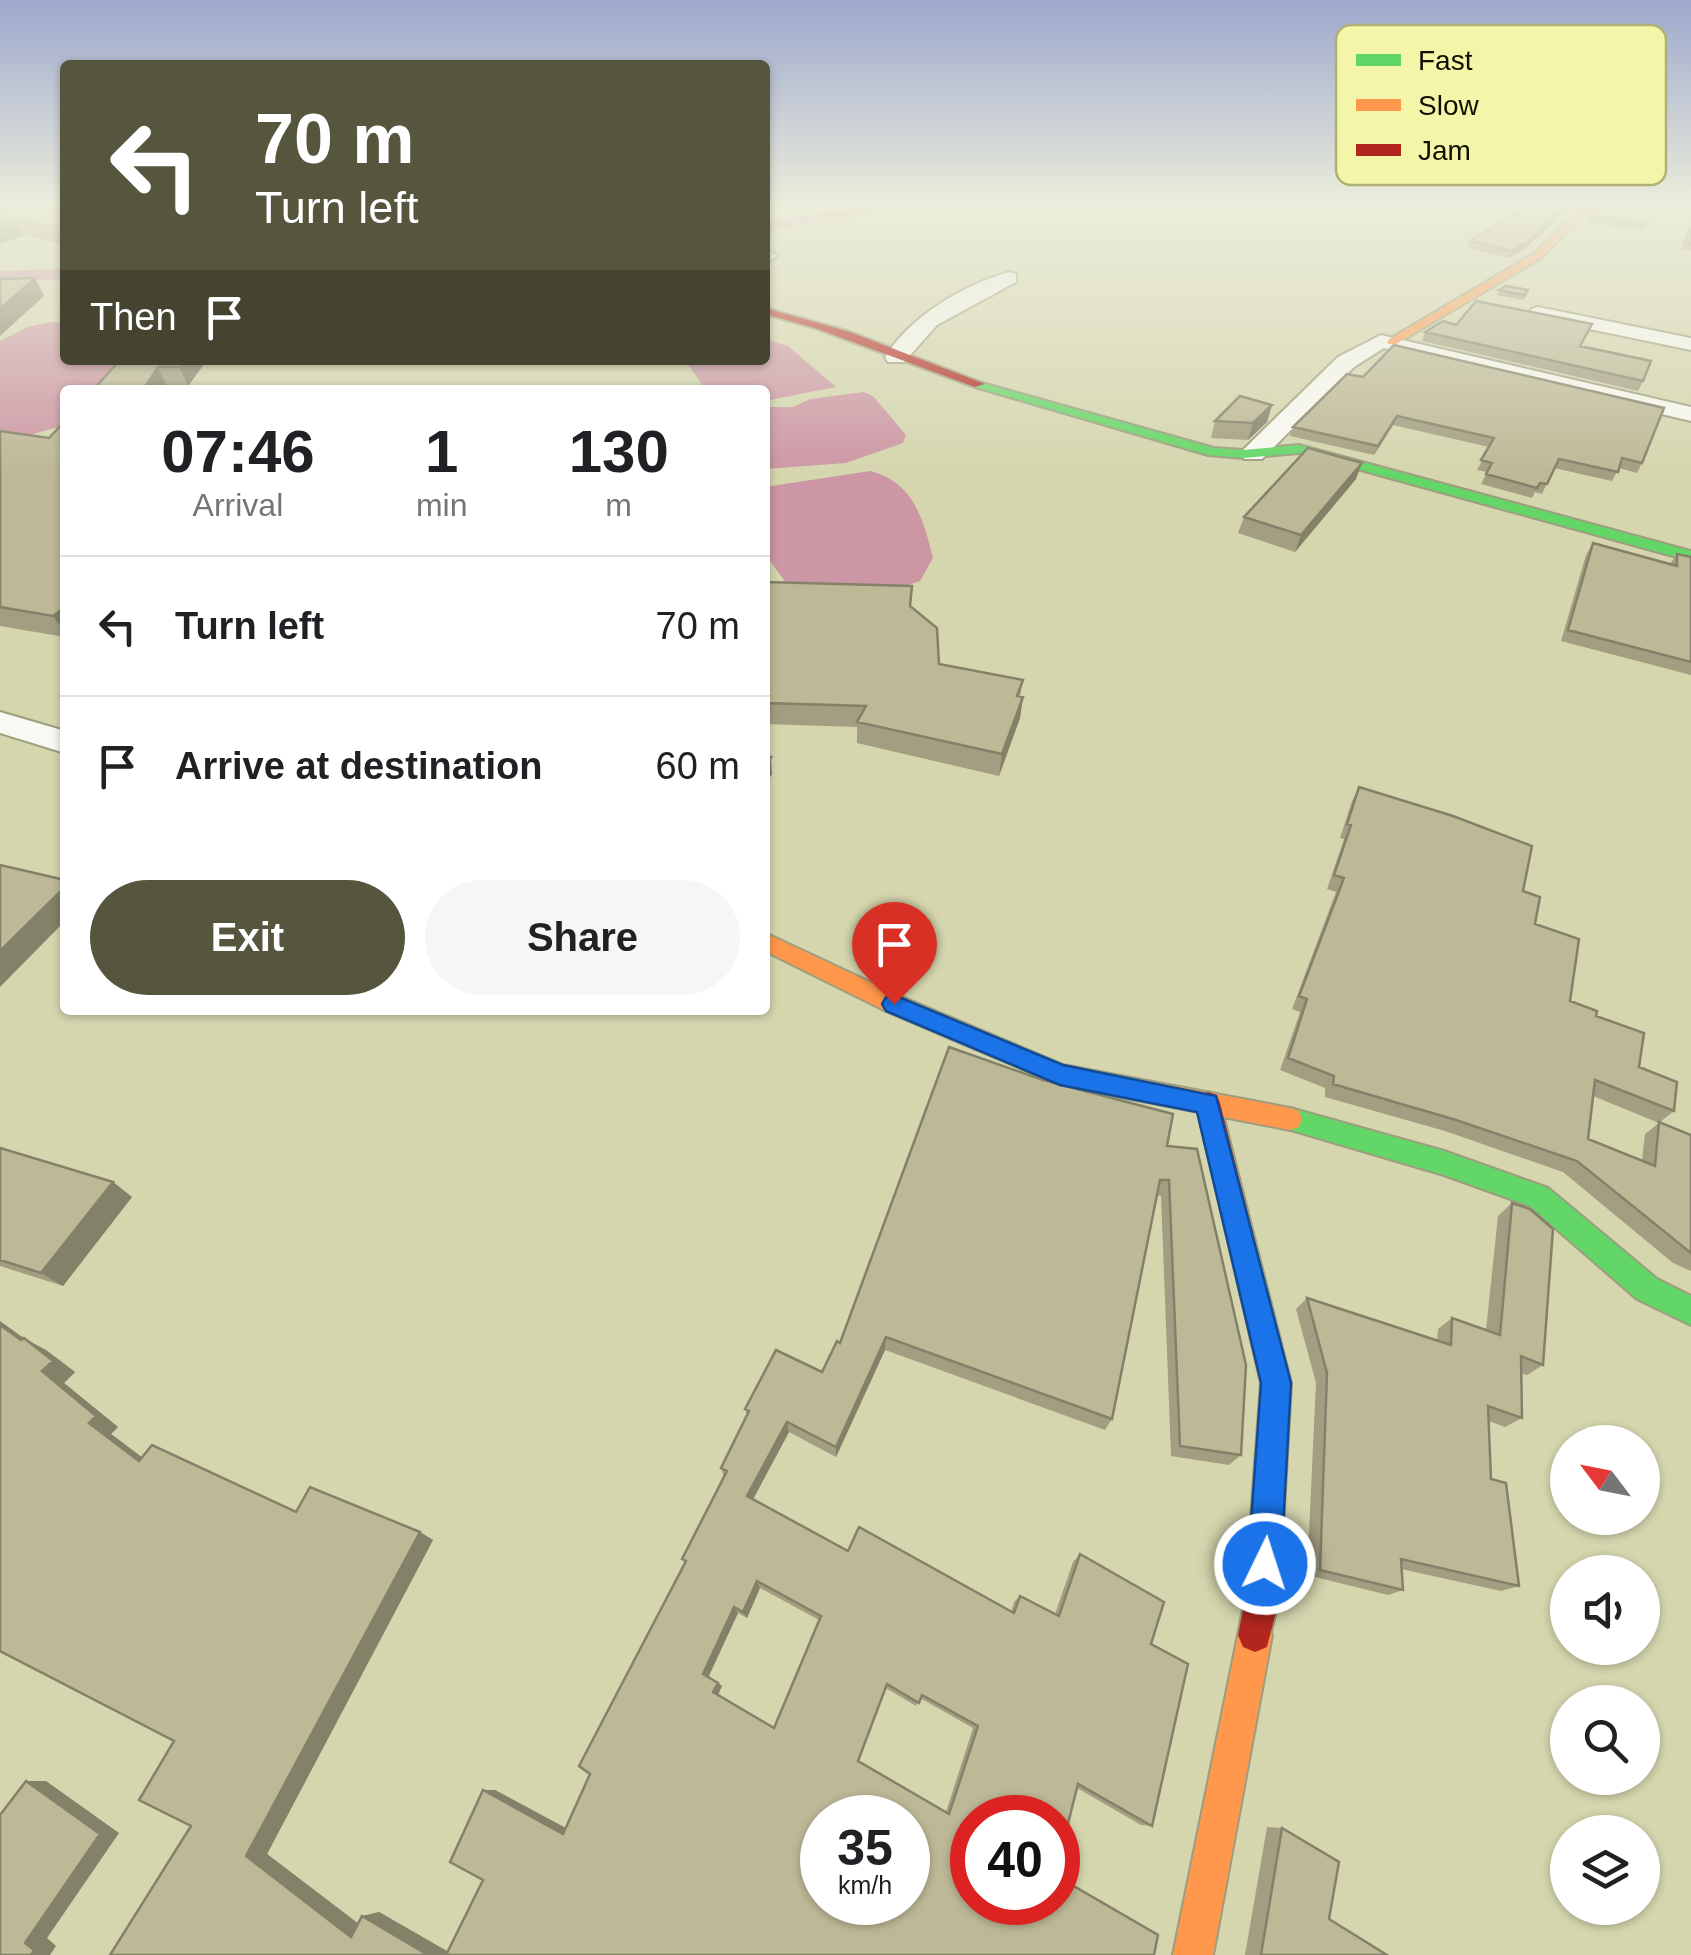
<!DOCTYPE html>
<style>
:root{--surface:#fff;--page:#f6f6f6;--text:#202124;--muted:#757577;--line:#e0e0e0;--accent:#56553d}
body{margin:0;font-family:Helvetica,sans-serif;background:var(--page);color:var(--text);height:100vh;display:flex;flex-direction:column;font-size:38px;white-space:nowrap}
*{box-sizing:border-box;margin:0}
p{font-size:32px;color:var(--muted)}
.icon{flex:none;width:55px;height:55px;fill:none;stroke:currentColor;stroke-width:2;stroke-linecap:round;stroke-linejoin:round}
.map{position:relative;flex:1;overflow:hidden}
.side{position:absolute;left:60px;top:385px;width:710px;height:630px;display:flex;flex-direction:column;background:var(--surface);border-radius:10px;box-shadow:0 2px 8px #0004}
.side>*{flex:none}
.guide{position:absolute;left:60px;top:60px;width:710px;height:305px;border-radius:10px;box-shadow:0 2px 8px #0004;background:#56553d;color:#fff;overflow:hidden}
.needle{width:65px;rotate:302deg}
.tools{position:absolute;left:1550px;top:1425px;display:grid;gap:20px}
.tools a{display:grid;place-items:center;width:110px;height:110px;border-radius:50%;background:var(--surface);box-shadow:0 2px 8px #0004;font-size:50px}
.speed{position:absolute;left:800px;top:1795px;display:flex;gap:20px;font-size:50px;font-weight:700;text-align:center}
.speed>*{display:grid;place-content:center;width:130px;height:130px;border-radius:50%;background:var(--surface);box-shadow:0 2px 8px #0004;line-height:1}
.speed small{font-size:25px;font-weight:400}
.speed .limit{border:15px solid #d22;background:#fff;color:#111}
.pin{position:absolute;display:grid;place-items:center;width:85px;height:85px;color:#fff;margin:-102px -42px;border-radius:50% 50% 50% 0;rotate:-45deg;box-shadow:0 0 10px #0007}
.pin .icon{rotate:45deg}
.me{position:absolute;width:110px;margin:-55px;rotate:4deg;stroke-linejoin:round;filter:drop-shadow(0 0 8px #0008)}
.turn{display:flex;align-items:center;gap:35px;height:210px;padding:0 30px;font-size:45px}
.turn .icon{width:130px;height:130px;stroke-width:2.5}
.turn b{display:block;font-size:70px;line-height:85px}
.then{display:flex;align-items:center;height:95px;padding:0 30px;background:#0003;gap:20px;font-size:38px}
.eta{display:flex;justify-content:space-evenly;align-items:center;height:170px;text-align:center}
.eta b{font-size:60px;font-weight:800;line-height:70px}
.action{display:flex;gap:20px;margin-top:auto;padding:20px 30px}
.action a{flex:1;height:115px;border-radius:60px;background:var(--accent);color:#fff;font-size:40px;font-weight:800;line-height:115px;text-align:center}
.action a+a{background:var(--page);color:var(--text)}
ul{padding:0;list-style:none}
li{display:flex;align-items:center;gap:30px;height:140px;padding:0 30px;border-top:2px solid var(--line)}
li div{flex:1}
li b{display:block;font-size:38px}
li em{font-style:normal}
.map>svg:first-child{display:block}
.water{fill:#cc96a4}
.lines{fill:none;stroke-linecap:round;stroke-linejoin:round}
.canal{fill:#cc96a4;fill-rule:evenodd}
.street-casing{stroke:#9d9e7e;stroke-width:4}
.fast-casing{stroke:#9d9e7e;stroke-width:4}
.slow-casing{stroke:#9d9e7e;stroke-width:4}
.jam-casing{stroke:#9d9e7e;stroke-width:4}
.street{fill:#f9f9f3;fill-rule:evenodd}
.fast{fill:#63d668;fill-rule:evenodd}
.slow{fill:#ff974d;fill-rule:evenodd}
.jam{fill:#b3261e;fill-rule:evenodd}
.wall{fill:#a39e81;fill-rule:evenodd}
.shaded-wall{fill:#848169}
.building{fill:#bdb896;stroke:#848169;stroke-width:2.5;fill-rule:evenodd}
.route{fill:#1a73e8;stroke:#114b97;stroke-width:2.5}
.key{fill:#f3f6a9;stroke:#afb176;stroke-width:2.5}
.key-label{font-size:28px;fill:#111000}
</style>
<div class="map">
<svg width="1691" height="1955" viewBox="0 0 1691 1955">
<rect width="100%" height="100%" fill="#d5d6ae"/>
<path class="water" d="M 51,322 L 65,322 L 65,360 L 136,360 L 107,390 L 65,390 L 65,425 L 26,436 L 0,434 L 0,341 L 27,327 Z
M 765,339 L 788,346 L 836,387 L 765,401 L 765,390 L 706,390 L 685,360 L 765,360 Z
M 864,392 L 873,396 L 906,435 L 903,443 L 846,463 L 765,469 L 765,407 L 793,407 L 810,399 Z
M 870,471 C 914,482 923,519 933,558 L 920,581 L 887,592 L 789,587 L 765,554 L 765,487 Z"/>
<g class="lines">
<path class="canal" d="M 893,203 L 933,203 L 765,231 L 765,221 Z
M 65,269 L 65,279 L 0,281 L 0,271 Z"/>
<defs>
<path id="street" d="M 765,251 L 778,255 L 765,264 Z
M 1009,272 L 1016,274 L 1016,282 L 937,325 L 904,362 L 888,362 L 885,357 C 911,316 963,285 1009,272 Z
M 1538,307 L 1691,338 L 1691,350 L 1531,317 L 1531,309 Z
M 1381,335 L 1691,407 L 1691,421 L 1384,348 L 1354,367 L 1262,459 L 1244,459 L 1241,454 L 1244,449 L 1338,357 Z
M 0,712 L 65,731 L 65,753 L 0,733 Z"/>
<path id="fast" d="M 975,381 L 1214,448 L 1243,450 L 1299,445 L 1691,551 L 1691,561 L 1299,453 L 1243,458 L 1208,455 L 975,387 Z
M 1290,1108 L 1444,1151 L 1548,1188 L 1657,1279 L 1691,1296 L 1691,1325 L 1637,1299 L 1530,1206 L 1444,1175 L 1281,1127 L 1278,1119 L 1281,1111 Z"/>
<path id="slow" d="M 1586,203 L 1596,203 L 1541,258 L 1396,344 L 1388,344 L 1388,340 L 1533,254 Z
M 765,933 L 902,997 L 1063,1065 L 1290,1108 L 1299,1111 L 1302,1119 L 1299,1127 L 1290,1130 L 1060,1085 L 886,1011 L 765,951 Z
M 1255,1618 L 1267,1623 L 1272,1635 L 1213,1955 L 1173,1955 L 1238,1635 L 1243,1623 Z"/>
<path id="jam" d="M 765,308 L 850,332 L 985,384 L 975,387 L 815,328 L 765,314 Z
M 1208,1092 L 1217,1095 L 1220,1103 L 1291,1383 L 1279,1600 L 1267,1647 L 1255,1652 L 1243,1647 L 1238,1635 L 1245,1600 L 1261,1383 L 1196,1103 L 1199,1095 Z"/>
</defs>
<use href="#street" class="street-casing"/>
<use href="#fast" class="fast-casing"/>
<use href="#slow" class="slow-casing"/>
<use href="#jam" class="jam-casing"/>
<use href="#street" class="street"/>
<use href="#fast" class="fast"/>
<use href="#slow" class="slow"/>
<use href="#jam" class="jam"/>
</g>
<path class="wall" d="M 0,203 L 65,203 L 65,245 L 25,235 L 2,243 Z
M 1656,203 L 1641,231 L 1588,223 L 1592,216 Z
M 1691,225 L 1691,251 L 1681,249 Z
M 1470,241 L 1526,248 L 1508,258 L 1468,248 Z
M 1499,290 L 1525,295 L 1526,296 L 1523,300 L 1497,295 Z
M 1456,325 L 1581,346 L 1643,381 L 1638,391 L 1422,341 L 1425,332 Z
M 120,360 L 207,360 L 188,386 L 167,386 Z
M 1347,374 L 1642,463 L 1637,473 L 1619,468 L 1612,481 L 1554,468 L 1542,494 L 1535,492 L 1532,498 L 1481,484 L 1487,472 L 1477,470 L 1489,447 L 1393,425 L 1374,455 L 1290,436 L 1293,427 Z
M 1272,405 L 1267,422 L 1248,440 L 1211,438 L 1215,421 Z
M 65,421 L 65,637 L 0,626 L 0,431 L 49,438 Z
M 1356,479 L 1295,552 L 1238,533 L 1244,517 Z
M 1593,543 L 1670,564 L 1677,554 L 1691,557 L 1691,675 L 1561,641 L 1586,555 Z
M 765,582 L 911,607 L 939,664 L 1023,680 L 1020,697 L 1023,697 L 1020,718 L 999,776 L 857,743 L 857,727 L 765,724 Z
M 1359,787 L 1523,891 L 1535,924 L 1570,1001 L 1596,1016 L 1674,1111 L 1660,1122 L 1691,1135 L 1691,1271 L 1673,1263 L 1563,1172 L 1445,1131 L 1325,1097 L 1325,1088 L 1280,1070 L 1300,1012 L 1292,1009 L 1336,892 L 1327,889 L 1344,839 L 1340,838 L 1352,801 ZM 1593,1096 L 1659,1123 L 1645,1134 L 1642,1160 L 1588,1139 Z
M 1167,1146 L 1241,1455 L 1229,1465 L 1171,1456 L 1161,1196 L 1157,1195 L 1112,1419 L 1105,1430 L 885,1350 L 836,1457 L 789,1432 L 753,1499 L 848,1551 L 1011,1612 L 1014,1602 L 1020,1596 L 1055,1614 L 1073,1562 L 1080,1554 L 1151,1644 L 1152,1826 L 1141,1825 L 1077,1788 L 972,1818 L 1154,1955 L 110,1955 L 191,1826 L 174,1741 L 25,1339 L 46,1350 L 75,1372 L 64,1383 L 118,1427 L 111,1434 L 142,1457 L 296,1512 L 420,1532 L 433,1540 L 267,1854 L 358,1923 L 379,1912 L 448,1952 L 483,1880 L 495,1790 L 566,1828 L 685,1563 L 682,1559 L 724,1477 L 721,1468 L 747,1415 L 745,1409 L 822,1372 L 840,1343 ZM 760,1588 L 819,1620 L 774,1728 L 718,1695 L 722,1686 L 708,1677 L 738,1613 L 747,1618 ZM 886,1688 L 916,1706 L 920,1698 L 973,1728 L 946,1812 L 858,1761 Z
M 0,1148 L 113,1182 L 132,1197 L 63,1286 L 0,1266 Z
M 1512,1203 L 1543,1365 L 1527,1375 L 1521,1373 L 1522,1418 L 1505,1427 L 1489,1421 L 1491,1479 L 1519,1586 L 1501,1591 L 1401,1569 L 1403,1590 L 1388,1595 L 1307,1575 L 1316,1383 L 1296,1309 L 1307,1298 L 1437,1341 L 1438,1329 L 1452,1318 L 1486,1330 L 1498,1216 Z
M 1267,1827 L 1282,1828 L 1329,1919 L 1387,1955 L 1245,1955 Z"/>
<path class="shaded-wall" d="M 1570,203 L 1574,203 L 1526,248 L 1508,258 L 1511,251 Z
M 16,218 L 25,235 L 0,244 L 0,223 Z
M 35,278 L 44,296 L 0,336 L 0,309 Z
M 184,360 L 207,360 L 188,386 L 179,367 Z
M 158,367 L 167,386 L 165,390 L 143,390 Z
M 1272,405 L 1267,422 L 1248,440 L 1253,423 Z
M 1397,416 L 1393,425 L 1374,455 L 1378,446 Z
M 1362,463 L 1356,479 L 1295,552 L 1301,535 Z
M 65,607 L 65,633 L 53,616 Z
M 1023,697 L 1020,718 L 999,776 L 1002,754 Z
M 771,757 L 772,774 L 765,786 L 765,767 Z
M 65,887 L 65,921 L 0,987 L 0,951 Z
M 113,1182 L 132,1197 L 63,1286 L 41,1273 Z
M 0,1321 L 25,1339 L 46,1350 L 75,1372 L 64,1383 L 118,1427 L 111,1434 L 160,1471 L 139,1461 L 89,1423 L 42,1371 L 21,1340 L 0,1325 Z
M 886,1337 L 885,1350 L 836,1457 L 836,1447 Z
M 787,1422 L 789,1432 L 750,1505 L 747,1496 Z
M 420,1532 L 433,1540 L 267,1854 L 369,1932 L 351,1937 L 246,1856 Z
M 757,1581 L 760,1588 L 747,1618 L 743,1612 Z
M 734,1607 L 738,1613 L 708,1678 L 703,1674 Z
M 718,1683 L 722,1686 L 718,1695 L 713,1692 Z
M 26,1781 L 46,1781 L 119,1833 L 47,1938 L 56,1946 L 50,1955 L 31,1955 L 25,1943 Z
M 483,1790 L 495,1790 L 573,1832 L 563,1834 Z
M 379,1912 L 454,1955 L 428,1955 L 362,1916 Z"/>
<path class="building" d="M 0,203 L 65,203 L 65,230 L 16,218 L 0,223 Z
M 1533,203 L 1570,203 L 1529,241 L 1511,251 L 1470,241 Z
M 1605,203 L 1656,203 L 1645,225 L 1592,216 Z
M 1691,227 L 1691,244 L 1684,243 Z
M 35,278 L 0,309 L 0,279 Z
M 1506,286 L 1528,290 L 1525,295 L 1499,290 Z
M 1476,301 L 1592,324 L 1580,346 L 1651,361 L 1643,381 L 1425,332 L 1443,321 L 1456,325 Z
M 1394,345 L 1664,408 L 1642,463 L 1622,458 L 1618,472 L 1559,459 L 1547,484 L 1540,483 L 1537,488 L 1486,474 L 1492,463 L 1481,460 L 1494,438 L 1397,416 L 1378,446 L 1293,427 L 1347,374 L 1363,377 Z
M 120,360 L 184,360 L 179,367 L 158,367 L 143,390 L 93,390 Z
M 1240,396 L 1272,405 L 1253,423 L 1215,421 Z
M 65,421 L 65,607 L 53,616 L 0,607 L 0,431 L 49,438 Z
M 1308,448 L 1362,463 L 1301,535 L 1244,517 Z
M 1593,543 L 1677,566 L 1677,554 L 1691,557 L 1691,662 L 1568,630 Z
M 765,582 L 912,586 L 910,606 L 937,628 L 939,664 L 1023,680 L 1017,696 L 1023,697 L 1002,754 L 857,722 L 866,706 L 765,703 Z
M 765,756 L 771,757 L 765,767 Z
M 1359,787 L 1453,816 L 1532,846 L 1523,891 L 1540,897 L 1535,924 L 1579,939 L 1570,1001 L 1597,1011 L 1596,1016 L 1644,1033 L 1639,1067 L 1677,1082 L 1674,1111 L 1595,1080 L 1588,1139 L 1655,1166 L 1659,1122 L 1691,1135 L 1691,1253 L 1577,1161 L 1456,1120 L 1333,1084 L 1334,1076 L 1288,1058 L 1307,999 L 1299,996 L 1344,878 L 1334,875 L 1351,825 L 1347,824 Z
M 0,865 L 65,880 L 65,887 L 0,951 Z
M 949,1047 L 1043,1080 L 1173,1114 L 1167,1146 L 1197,1149 L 1246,1365 L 1241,1455 L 1180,1446 L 1169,1180 L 1160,1180 L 1112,1419 L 886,1337 L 836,1447 L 787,1422 L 747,1496 L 848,1551 L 859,1527 L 1014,1613 L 1020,1596 L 1059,1616 L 1080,1554 L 1164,1602 L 1151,1644 L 1188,1664 L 1152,1826 L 1078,1784 L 1058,1863 L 1058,1818 L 972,1818 L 972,1902 L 1058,1902 L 1058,1877 L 1158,1935 L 1154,1955 L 446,1955 L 483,1880 L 450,1862 L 483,1790 L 563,1834 L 590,1774 L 579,1766 L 686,1561 L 682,1559 L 727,1471 L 721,1468 L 749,1411 L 745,1409 L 776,1350 L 822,1372 L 837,1341 L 840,1343 ZM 757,1581 L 821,1616 L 774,1728 L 713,1692 L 718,1683 L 703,1674 L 734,1607 L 743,1612 ZM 887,1684 L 919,1703 L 922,1695 L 978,1726 L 949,1814 L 858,1761 ZM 822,1818 L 908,1818 L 908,1902 L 822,1902 Z
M 0,1148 L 113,1182 L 41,1273 L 0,1260 Z
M 1512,1203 L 1530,1209 L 1553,1229 L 1543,1365 L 1521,1356 L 1522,1418 L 1488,1406 L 1491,1479 L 1506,1483 L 1519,1586 L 1401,1559 L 1403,1590 L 1320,1570 L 1327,1373 L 1307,1298 L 1451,1345 L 1452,1318 L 1500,1335 Z
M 0,1325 L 21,1340 L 24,1338 L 53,1361 L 42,1371 L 96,1416 L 89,1423 L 139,1461 L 152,1445 L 296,1512 L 310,1487 L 420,1532 L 246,1856 L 351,1937 L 362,1916 L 428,1955 L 110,1955 L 191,1826 L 139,1800 L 174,1741 L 0,1651 Z
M 26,1781 L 100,1834 L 25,1943 L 34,1950 L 31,1955 L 0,1955 L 0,1815 Z
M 1282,1828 L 1339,1862 L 1329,1919 L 1387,1955 L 1261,1955 Z"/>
<linearGradient id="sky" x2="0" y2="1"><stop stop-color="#9da8cd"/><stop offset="0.43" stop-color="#eceddb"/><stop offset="1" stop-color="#eceddb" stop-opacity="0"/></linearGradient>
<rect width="1691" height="477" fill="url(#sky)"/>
<path class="route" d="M 894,995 L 1063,1065 L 1216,1096 L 1291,1383 L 1281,1564 L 1276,1576 L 1265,1580 L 1253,1576 L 1248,1564 L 1261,1383 L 1197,1112 L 1060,1085 L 886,1011 L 882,1004 L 886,997 Z"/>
<rect x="1336" y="25" width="330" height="160" rx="15" class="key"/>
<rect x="1356" y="54" width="45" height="12" fill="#63d668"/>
<rect x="1356" y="99" width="45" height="12" fill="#ff974d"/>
<rect x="1356" y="144" width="45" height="12" fill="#b3261e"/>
<g class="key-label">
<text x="1418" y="70">Fast</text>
<text x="1418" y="115">Slow</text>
<text x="1418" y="160">Jam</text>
</g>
</svg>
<div class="tools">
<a><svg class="needle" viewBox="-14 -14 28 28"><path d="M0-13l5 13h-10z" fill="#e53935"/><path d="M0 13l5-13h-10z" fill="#757577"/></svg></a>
<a><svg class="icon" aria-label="sound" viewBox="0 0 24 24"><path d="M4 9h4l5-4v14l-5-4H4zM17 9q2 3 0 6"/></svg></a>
<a><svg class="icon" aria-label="search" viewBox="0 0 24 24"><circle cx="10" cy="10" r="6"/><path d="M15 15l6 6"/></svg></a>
<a><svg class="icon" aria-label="layers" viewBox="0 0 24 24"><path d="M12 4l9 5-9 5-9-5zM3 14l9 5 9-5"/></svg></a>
</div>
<div class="speed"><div>35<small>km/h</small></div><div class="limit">40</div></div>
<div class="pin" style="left:894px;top:1004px;background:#d93025"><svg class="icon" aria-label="arrive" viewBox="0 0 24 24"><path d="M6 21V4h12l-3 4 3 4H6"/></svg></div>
<svg class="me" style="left:1265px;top:1564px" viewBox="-20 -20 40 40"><circle r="17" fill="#1a73e8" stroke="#fff" stroke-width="3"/><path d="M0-11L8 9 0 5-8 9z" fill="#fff"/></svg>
<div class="guide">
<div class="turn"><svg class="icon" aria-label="left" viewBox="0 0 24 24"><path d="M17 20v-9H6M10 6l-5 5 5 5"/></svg><div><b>70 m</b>Turn left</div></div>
<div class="then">Then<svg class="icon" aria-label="arrive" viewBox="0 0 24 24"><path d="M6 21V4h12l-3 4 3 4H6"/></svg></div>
</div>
<section class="side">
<div class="eta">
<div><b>07:46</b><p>Arrival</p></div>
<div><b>1</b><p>min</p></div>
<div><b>130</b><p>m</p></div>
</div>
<ul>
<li><svg class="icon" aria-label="left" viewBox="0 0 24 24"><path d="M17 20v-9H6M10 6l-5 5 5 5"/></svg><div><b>Turn left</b></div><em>70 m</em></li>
<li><svg class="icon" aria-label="arrive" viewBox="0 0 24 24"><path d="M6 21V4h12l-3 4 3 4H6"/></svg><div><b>Arrive at destination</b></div><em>60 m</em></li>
</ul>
<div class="action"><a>Exit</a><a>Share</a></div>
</section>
</div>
